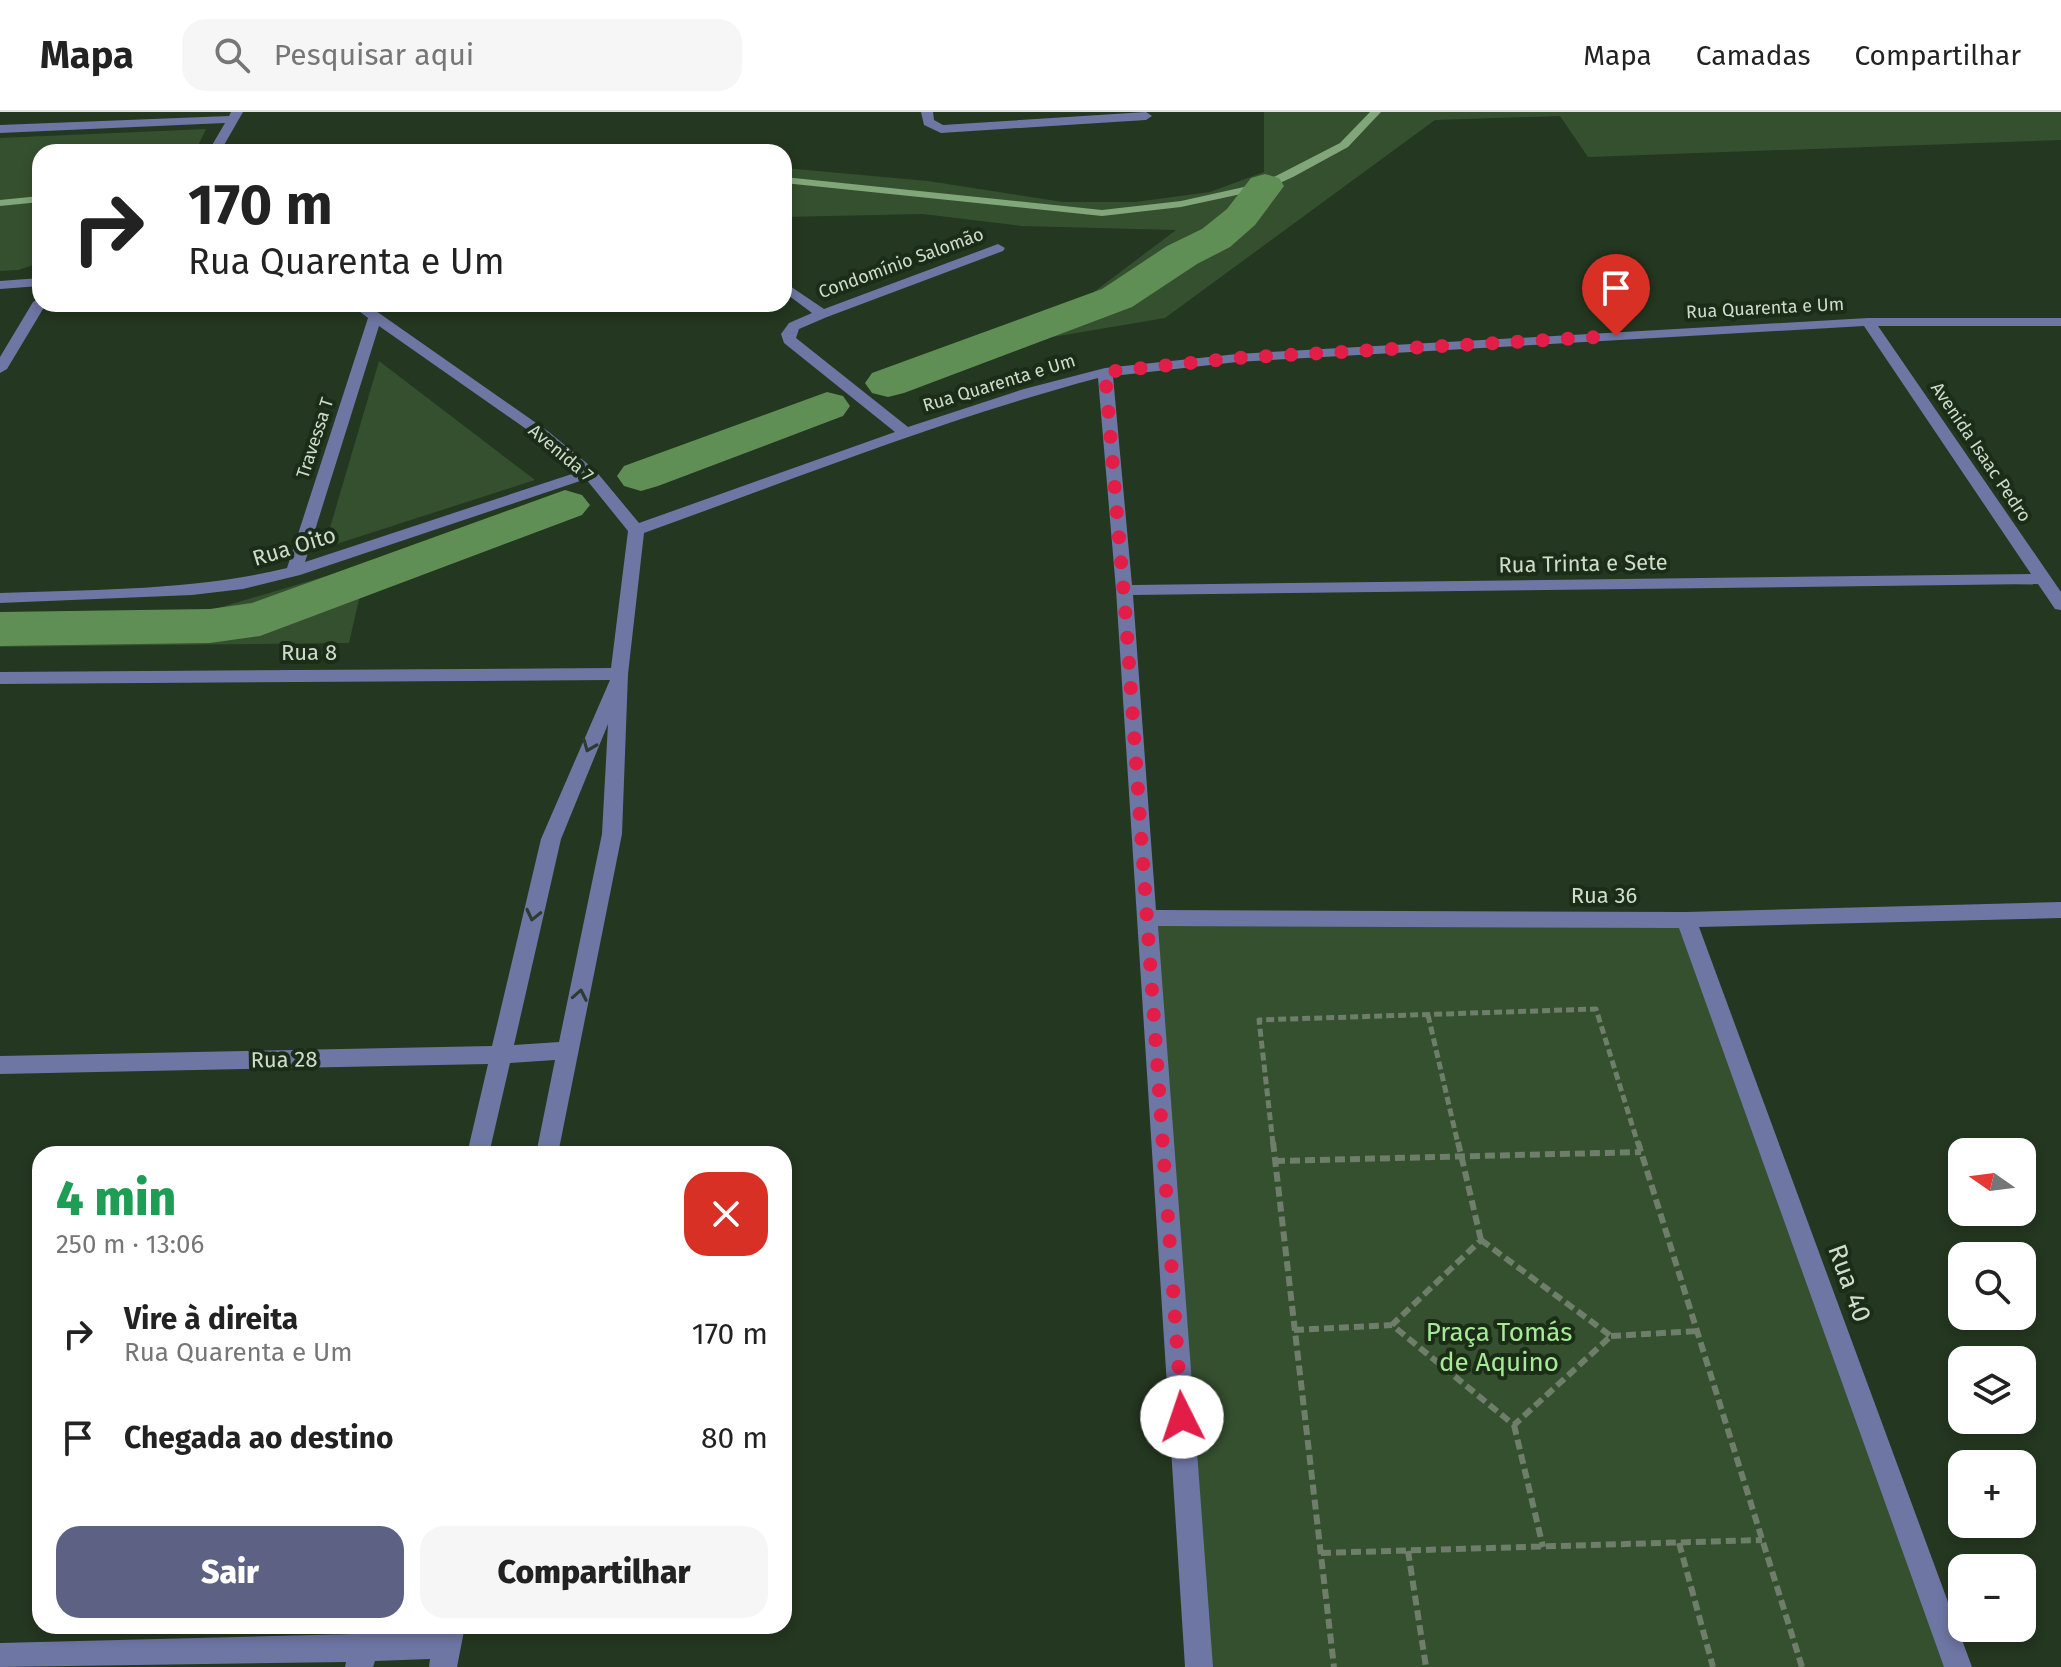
<!DOCTYPE html>
<html lang="pt">
<meta charset="utf-8">
<style>
:root{--surface:#fff;--page:#f6f6f6;--text:#222;--muted:#767676;--line:#e0e0e0;--accent:#5d6284}
body{margin:0;font-family:"Fira Sans",sans-serif;background:var(--page);color:var(--text);height:100vh;display:flex;flex-direction:column;font-size:30px;white-space:nowrap}
*{box-sizing:border-box;margin:0}
p{font-size:26px;color:var(--muted)}
.icon{flex:none;width:44px;height:44px;fill:none;stroke:currentColor;stroke-width:2;stroke-linecap:round;stroke-linejoin:round}
.map{position:relative;flex:1;overflow:hidden}
.panel{position:absolute;left:32px;top:1034px;width:760px;height:488px;display:flex;flex-direction:column;background:var(--surface);border-radius:24px;box-shadow:0 4px 12px #0003}
.panel>*{flex:none}
.top-card{position:absolute;left:32px;top:32px;width:760px;height:168px;border-radius:24px;box-shadow:0 4px 12px #0003;background:#fff;color:var(--text);overflow:hidden}
.needle{width:52px;rotate:284deg}
.controls{position:absolute;left:1948px;top:1026px;display:grid;gap:16px}
.controls a{display:grid;place-items:center;width:88px;height:88px;border-radius:16px;background:var(--surface);box-shadow:0 4px 12px #0003;font-size:40px}
.pin{position:absolute;display:grid;place-items:center;width:68px;height:68px;color:#fff;margin:-82px -34px;border-radius:50% 50% 50% 0;rotate:-45deg;box-shadow:0 0 8px #0007}
.pin .icon{rotate:45deg}
.me{position:absolute;width:88px;margin:-44px;rotate:356deg;stroke-linejoin:round;filter:drop-shadow(0 0 6px #0008)}
.turn{display:flex;align-items:center;gap:28px;height:168px;padding:0 24px;font-size:36px}
.turn .icon{width:104px;height:104px;stroke-width:2.5}
.turn b{display:block;font-size:56px;line-height:68px}
.round{display:grid;place-items:center;flex:none;width:84px;height:84px;border-radius:24px;background:var(--page)}
.headline{display:flex;align-items:center;justify-content:space-between;height:136px;padding:0 24px}
h1{font-size:48px;font-weight:800;line-height:60px;color:#1e9e55}
.button{display:flex;gap:16px;margin-top:auto;padding:16px 24px}
.button a{flex:1;height:92px;border-radius:24px;background:var(--accent);color:#fff;font-size:32px;font-weight:800;line-height:92px;text-align:center}
.button a+a{background:var(--page);color:var(--text)}
ul{padding:0;list-style:none}
li{display:flex;align-items:center;gap:24px;height:104px;padding:0 24px}
li div{flex:1}
li b{display:block;font-size:30px}
li em{font-style:normal}
header{display:flex;align-items:center;gap:48px;box-sizing:border-box;height:112px;padding:0 40px;background:var(--surface);border-bottom:2px solid var(--line)}
header strong{font-size:38px}
nav{display:flex;gap:44px;margin-inline-start:auto;font-size:28px}
.search{width:560px;height:72px;background:var(--page);display:flex;align-items:center;gap:20px;box-sizing:border-box;padding:0 28px;border-radius:24px;color:var(--muted);font-size:30px}
.map>svg:first-child{display:block}
.green{fill:#35502f}
.lines{fill:none;stroke-linecap:round;stroke-linejoin:round}
.stream{fill:#81a679;fill-rule:evenodd}
.canal{fill:#608f55;fill-rule:evenodd}
.path-far1{stroke:#6e7e6b;stroke-width:5;stroke-dasharray:8 4;stroke-linecap:butt}
.path{stroke:#6e7e6b;stroke-width:6;stroke-dasharray:10 5;stroke-linecap:butt}
.minor{fill:#6e76a4;fill-rule:evenodd}
.oneway{stroke:#2c3c32}
.route{stroke:#e11d48;stroke-width:14;stroke-dasharray:0 25.2}
.labels{text-anchor:middle;stroke-width:8;stroke-linejoin:round;paint-order:stroke}
.far-street-label{font-size:18px;fill:#cfdbcd;stroke:#1b2d16}
.street-label{font-size:22px;fill:#cfdbcd;stroke:#1b2d16}
.near-street-label{font-size:26px;fill:#cfdbcd;stroke:#1b2d16}
.near-park-label{font-size:26px;fill:#a6e997;stroke:#1b2d16}
</style>
<header>
<strong>Mapa</strong>
<div class="search"><svg class="icon" aria-label="search" viewBox="0 0 24 24"><circle cx="10" cy="10" r="6"/><path d="M15 15l6 6"/></svg>Pesquisar aqui</div>
<nav><a>Mapa</a><a>Camadas</a><a>Compartilhar</a></nav>
</header>
<div class="map">
<svg width="2061" height="1555" viewBox="0 0 2061 1555">
<rect width="100%" height="100%" fill="#243720"/>
<path class="green" d="M 1264,0 L 2061,0 L 2061,28 L 1588,45 L 1560,4 L 1435,8 L 1165,206 L 1029,229 L 1176,118 L 1022,114 L 923,102 L 784,105 L 784,56 L 928,69 L 1063,90 L 1135,90 L 1210,80 L 1264,60 Z
M 206,17 L 195,40 L 40,40 L 40,151 L 18,158 L 0,159 L 0,26 Z
M 379,249 L 535,368 L 324,436 Z
M 367,452 L 349,531 L 0,535 L 0,504 L 208,499 Z
M 1147,806 L 1686,808 L 1958,1555 L 1199,1555 Z"/>
<g class="lines">
<path class="stream" d="M 1370,0 L 1381,0 L 1348,35 L 1293,65 L 1269,76 L 1181,95 L 1102,104 L 784,71 L 784,65 L 1102,98 L 1181,89 L 1262,71 L 1340,31 Z
M 40,84 L 40,90 L 0,94 L 0,88 Z"/>
<path class="canal" d="M 1265,62 L 1279,66 L 1284,74 L 1255,113 L 1230,135 L 1197,152 L 1132,195 L 904,281 L 888,285 L 872,281 L 865,271 L 872,261 L 1102,177 L 1167,134 L 1202,117 L 1227,97 L 1251,66 Z
M 827,280 L 843,284 L 850,294 L 843,304 L 658,374 L 641,379 L 624,374 L 617,364 L 624,354 Z
M 565,378 L 582,383 L 590,393 L 582,403 L 260,524 L 210,531 L 0,534 L 0,500 L 210,497 L 252,491 Z"/>
<path class="path-far1" d="M 1428,903 L 1458,1032
M 1273,1032 L 1259,908 L 1596,897 L 1638,1032"/>
<path class="path" d="M 1273,1030 L 1334,1555
M 1458,1030 L 1481,1128
M 1638,1030 L 1802,1555
M 1275,1049 L 1641,1040
M 1481,1128 L 1611,1224 L 1514,1313 L 1392,1213 Z
M 1294,1218 L 1392,1213
M 1611,1224 L 1698,1219
M 1514,1313 L 1543,1435
M 1679,1431 L 1713,1555
M 1408,1439 L 1426,1555
M 1321,1441 L 1762,1428"/>
<path class="minor" d="M 231,0 L 243,0 L 220,40 L 208,40 L 225,11 L 0,21 L 0,13 L 229,4 Z
M 921,0 L 933,0 L 934,8 L 943,13 L 1146,0 L 1152,4 L 1146,8 L 941,21 L 924,13 Z
M 998,132 L 1005,136 L 1003,139 L 827,205 L 799,217 L 796,226 L 908,315 L 1024,277 L 1105,256 L 1237,242 L 1868,206 L 2061,206 L 2061,214 L 1878,214 L 2061,480 L 2061,498 L 2055,497 L 2038,472 L 1133,483 L 1156,798 L 1686,800 L 2061,790 L 2061,806 L 1699,815 L 1972,1555 L 1944,1555 L 1679,816 L 1158,814 L 1213,1555 L 1185,1555 L 1116,478 L 1098,266 C 944,307 794,367 644,421 L 628,562 L 622,722 L 558,1042 L 536,1042 L 555,948 L 510,951 L 489,1042 L 467,1042 L 488,952 L 0,962 L 0,944 L 492,934 L 541,727 L 610,568 L 0,572 L 0,560 L 611,556 L 628,419 L 586,367 L 300,463 L 243,477 L 192,483 L 0,491 L 0,481 C 96,477 193,479 287,456 L 368,206 L 350,192 L 366,192 L 549,320 L 595,358 L 639,411 L 895,320 L 784,231 L 781,222 L 789,211 L 812,201 L 784,180 L 784,170 L 824,197 ZM 379,214 L 539,326 L 578,360 L 305,450 ZM 1864,214 L 2031,462 L 1132,473 L 1113,264 L 1237,250 ZM 608,612 L 602,722 L 559,930 L 514,933 L 561,727 Z
M 40,166 L 40,174 L 0,177 L 0,169 Z
M 40,186 L 40,192 L 46,192 L 7,257 L 0,261 L 0,245 L 33,190 Z
M 355,1514 L 383,1514 L 381,1521 L 436,1519 L 437,1514 L 465,1514 L 457,1555 L 429,1555 L 430,1547 L 375,1549 L 373,1555 L 345,1555 L 346,1550 L 0,1555 L 0,1531 L 353,1522 Z"/>
</g>
<defs><path id="oneway-chevron" d="M-2-3.5L2.5 0L-2 3.5" fill="none" stroke-width="1.6" stroke-linecap="round" stroke-linejoin="round" transform="scale(2)"/></defs>
<g class="oneway">
<use href="#oneway-chevron" transform="translate(589 634) rotate(112)"/>
<use href="#oneway-chevron" transform="translate(533 803) rotate(103)"/>
<use href="#oneway-chevron" transform="translate(580 883) rotate(-79)"/>
</g>
<g class="lines">
<path class="route" d="M 1182,1305 L 1126,508 L 1105,260 L 1237,246 L 1616,224"/>
</g>
<g class="labels">
<g class="far-street-label">
<text transform="translate(901 151) rotate(-20)" y="6">Condomínio Salomão</text>
<text transform="translate(1765 196) rotate(-3)" y="6">Rua Quarenta e Um</text>
<text transform="translate(999 271) rotate(-17)" y="6">Rua Quarenta e Um</text>
<text transform="translate(315 326) rotate(-72)" y="6">Travessa T</text>
<text transform="translate(1981 340) rotate(56)" y="6">Avenida Isaac Pedro</text>
<text transform="translate(561 341) rotate(40)" y="6">Avenida 7</text>
</g>
<g class="street-label">
<text transform="translate(294 434) rotate(-17)" y="8">Rua Oito</text>
<text transform="translate(1583 451) rotate(-1)" y="8">Rua Trinta e Sete</text>
<text x="309" y="548">Rua 8</text>
<text x="1604" y="791">Rua 36</text>
<text transform="translate(284 947) rotate(-1)" y="8">Rua 28</text>
</g>
<g class="near-street-label">
<text transform="translate(1850 1171) rotate(70)" y="9">Rua 40</text>
</g>
<g class="near-park-label">
<text x="1499" y="1229">Praça Tomás<tspan x="1499" dy="30">de Aquino</tspan></text>
</g>
</g>
</svg>
<div class="controls">
<a><svg class="needle" viewBox="-14 -14 28 28"><path d="M0-13l5 13h-10z" fill="#e53935"/><path d="M0 13l5-13h-10z" fill="#767676"/></svg></a>
<a><svg class="icon" aria-label="search" viewBox="0 0 24 24"><circle cx="10" cy="10" r="6"/><path d="M15 15l6 6"/></svg></a>
<a><svg class="icon" aria-label="layers" viewBox="0 0 24 24"><path d="M12 4l9 5-9 5-9-5zM3 14l9 5 9-5"/></svg></a>
<a>+</a>
<a>−</a>
</div>
<div class="pin" style="left:1616px;top:224px;background:#d93025"><svg class="icon" aria-label="arrive" viewBox="0 0 24 24"><path d="M6 21V4h12l-3 4 3 4H6"/></svg></div>
<svg class="me" style="left:1182px;top:1305px" viewBox="-20 -20 40 40"><circle r="19" fill="#fff"/><path d="M0-13L10 11 0 6-10 11z" fill="#e11d48"/></svg>
<div class="top-card">
<div class="turn"><svg class="icon" aria-label="right" viewBox="0 0 24 24"><path d="M7 20v-9h11M14 6l5 5-5 5"/></svg><div><b>170 m</b>Rua Quarenta e Um</div></div>
</div>
<section class="panel">
<div class="headline"><div><h1>4 min</h1><p>250 m · 13:06</p></div><a class="round" style="background:#d93025;color:#fff"><svg class="icon" aria-label="close" viewBox="0 0 24 24"><path d="M6 6l12 12M18 6L6 18"/></svg></a></div>
<ul>
<li><svg class="icon" aria-label="right" viewBox="0 0 24 24"><path d="M7 20v-9h11M14 6l5 5-5 5"/></svg><div><b>Vire à direita</b><p>Rua Quarenta e Um</p></div><em>170 m</em></li>
<li><svg class="icon" aria-label="arrive" viewBox="0 0 24 24"><path d="M6 21V4h12l-3 4 3 4H6"/></svg><div><b>Chegada ao destino</b></div><em>80 m</em></li>
</ul>
<div class="button"><a>Sair</a><a>Compartilhar</a></div>
</section>
</div>
